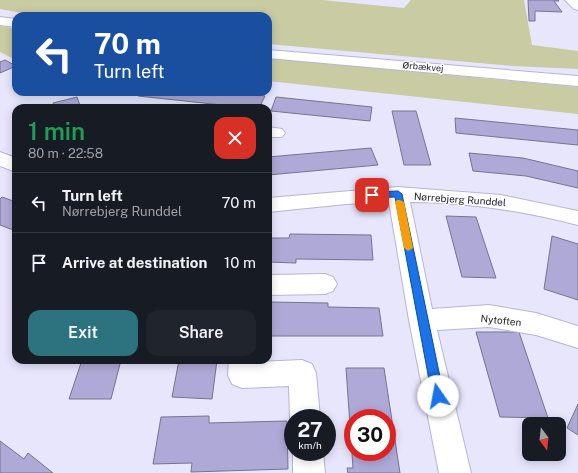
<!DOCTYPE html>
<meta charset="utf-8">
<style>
:root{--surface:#171b24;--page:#20242c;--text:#f1f3f6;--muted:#9ea1a6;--line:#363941;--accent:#2c737f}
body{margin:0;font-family:"Public Sans",sans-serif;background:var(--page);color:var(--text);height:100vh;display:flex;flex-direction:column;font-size:15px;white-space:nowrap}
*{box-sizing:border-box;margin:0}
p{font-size:13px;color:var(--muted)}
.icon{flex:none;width:22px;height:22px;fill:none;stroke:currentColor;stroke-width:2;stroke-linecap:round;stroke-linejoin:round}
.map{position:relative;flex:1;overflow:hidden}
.side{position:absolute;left:12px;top:104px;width:260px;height:260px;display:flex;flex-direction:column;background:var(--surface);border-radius:12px;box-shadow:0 2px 10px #0003}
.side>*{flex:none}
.top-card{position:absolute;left:12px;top:12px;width:260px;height:84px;border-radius:12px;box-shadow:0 2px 10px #0003;background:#1a4fa0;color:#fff;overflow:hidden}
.needle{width:26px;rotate:165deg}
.tools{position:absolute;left:522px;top:417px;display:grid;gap:8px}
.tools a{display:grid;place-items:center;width:44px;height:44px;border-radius:8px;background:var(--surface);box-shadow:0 2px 10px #0003;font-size:20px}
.speed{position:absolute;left:284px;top:409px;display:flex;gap:8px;font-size:20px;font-weight:700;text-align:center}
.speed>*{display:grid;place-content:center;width:52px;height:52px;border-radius:50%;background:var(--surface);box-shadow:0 2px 10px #0003;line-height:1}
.speed small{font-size:10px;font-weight:400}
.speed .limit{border:6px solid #d22;background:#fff;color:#111}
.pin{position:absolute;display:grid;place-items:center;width:34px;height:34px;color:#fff;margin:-17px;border-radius:8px;box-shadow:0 2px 6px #0006}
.me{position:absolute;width:44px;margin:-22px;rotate:348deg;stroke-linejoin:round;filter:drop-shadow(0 0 3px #0008)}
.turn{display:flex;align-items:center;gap:14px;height:84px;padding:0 16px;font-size:18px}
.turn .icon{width:52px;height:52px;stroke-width:2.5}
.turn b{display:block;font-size:28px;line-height:34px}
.round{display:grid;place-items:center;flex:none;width:42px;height:42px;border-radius:12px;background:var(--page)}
.overview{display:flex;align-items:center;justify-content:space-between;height:68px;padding:0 16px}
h1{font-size:24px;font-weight:600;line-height:30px;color:#1e9e55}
.cta{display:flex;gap:8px;margin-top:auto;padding:8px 16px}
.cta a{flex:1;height:46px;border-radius:12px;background:var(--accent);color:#fff;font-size:16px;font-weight:600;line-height:46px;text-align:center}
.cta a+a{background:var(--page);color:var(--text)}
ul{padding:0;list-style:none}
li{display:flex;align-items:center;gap:12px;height:60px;padding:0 16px;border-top:1px solid var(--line)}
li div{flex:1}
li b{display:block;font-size:15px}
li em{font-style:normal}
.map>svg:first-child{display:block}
.green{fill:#c9cba3}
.building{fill:#afa9d7;stroke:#76738c;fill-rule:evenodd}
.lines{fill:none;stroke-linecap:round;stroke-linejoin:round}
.minor-casing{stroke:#b8b5d1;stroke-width:2}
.major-casing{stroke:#b8b5d1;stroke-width:2}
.minor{fill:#fff;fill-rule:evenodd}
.major{fill:#fff;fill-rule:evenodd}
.route{fill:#1a73e8;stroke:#114b97}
.slow{fill:#f59e0b}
.labels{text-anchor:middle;stroke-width:3;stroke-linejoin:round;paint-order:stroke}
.far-street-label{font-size:9px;fill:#22212b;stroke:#fff}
.street-label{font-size:10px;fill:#22212b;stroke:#fff}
</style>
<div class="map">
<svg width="578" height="473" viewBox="0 0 578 473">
<rect width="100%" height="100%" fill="#e8e6fd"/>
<path class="green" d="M 0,0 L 322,0 L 404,8 L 411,0 L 524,0 L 532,45 L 578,51 L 578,69 L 513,66 L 268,44 L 268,16 L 38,16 L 0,9 Z
M 0,26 L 16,29 L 16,60 L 0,52 Z
M 268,58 L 578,87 L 578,114 L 268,81 Z"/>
<path class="building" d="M 528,0 L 558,0 L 559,1 L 554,1 L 562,12 L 535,11 L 535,21 L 529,21 Z
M 5,60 L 16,66 L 0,73 L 0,62 Z
M 141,92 L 230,92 L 265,96 L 259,108 L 250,108 L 138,96 Z
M 77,97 L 81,108 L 54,108 L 53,103 Z
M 276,97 L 372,107 L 370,121 L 271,111 Z
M 392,111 L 416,111 L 431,165 L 404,165 Z
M 455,118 L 578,130 L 578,145 L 456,133 Z
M 371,148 L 378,165 L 268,175 L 268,157 Z
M 469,153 L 523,158 L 578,171 L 578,188 L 526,176 L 473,171 Z
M 2,197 L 16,202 L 16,231 L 0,225 L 0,199 Z
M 446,216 L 476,217 L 496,278 L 462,277 Z
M 290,234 L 371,235 L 373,260 L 296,259 L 296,263 L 268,262 L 268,238 L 289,238 Z
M 552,236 L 578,244 L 578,300 L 544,289 Z
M 269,302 L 328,303 L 328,307 L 379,308 L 383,336 L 268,336 Z
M 476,332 L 519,332 L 548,418 L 500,417 Z
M 82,360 L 121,360 L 111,399 L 69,399 Z
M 179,360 L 217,360 L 212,399 L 172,397 Z
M 346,368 L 384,368 L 400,473 L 348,473 L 347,468 L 353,468 ZM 353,418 L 387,418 L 387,452 L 353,452 Z
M 578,404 L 578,435 L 567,428 Z
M 209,416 L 209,423 L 287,421 L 288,469 L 191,472 L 192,463 L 153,464 L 161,417 Z
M 0,441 L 24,459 L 28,453 L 53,473 L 0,473 Z"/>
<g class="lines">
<defs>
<path id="minor" d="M 565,0 L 578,0 L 578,10 L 574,9 Z
M 268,127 L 282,129 L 285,133 L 282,137 L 268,137 Z
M 0,152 L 16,158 L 16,172 L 0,166 Z
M 398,187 L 501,195 L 578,211 L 578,225 C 523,211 467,202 410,202 L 432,309 L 489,305 L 536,313 L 578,326 L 578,348 L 536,335 L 489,327 L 437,330 L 471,473 L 439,473 L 409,320 L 389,202 L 346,204 L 268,212 L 268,198 Z
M 325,274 L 333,277 L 337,284 L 333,291 L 325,294 L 268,295 L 268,275 Z
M 229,360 L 257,360 L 256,362 L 302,360 L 312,364 L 316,373 L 320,418 L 293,418 L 293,425 L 290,418 L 289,386 L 242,388 L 232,384 L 228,375 Z
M 293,451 L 323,452 L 325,473 L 293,473 Z"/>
<path id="major" d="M 0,17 L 16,19 L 16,27 L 0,25 Z
M 268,50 L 578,76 L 578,86 L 268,58 Z"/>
</defs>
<use href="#minor" class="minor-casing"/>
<use href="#major" class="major-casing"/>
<use href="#minor" class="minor"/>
<use href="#major" class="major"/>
</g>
<path class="route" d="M 398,191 L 402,194 L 444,396 L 442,400 L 438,402 L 434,400 L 432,396 L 395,197 L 372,198 L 368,195 L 372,192 Z"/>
<path class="slow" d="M 397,200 L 400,200 L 404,202 L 413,248 L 408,251 L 404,248 L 395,202 Z"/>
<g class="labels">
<g class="far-street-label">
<text transform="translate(423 67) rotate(5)" y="3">Ørbækvej</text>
</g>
<g class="street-label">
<text transform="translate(460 199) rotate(4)" y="4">Nørrebjerg Runddel</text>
<text transform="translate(501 320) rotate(6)" y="4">Nytoften</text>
</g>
</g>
</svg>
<div class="tools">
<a><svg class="needle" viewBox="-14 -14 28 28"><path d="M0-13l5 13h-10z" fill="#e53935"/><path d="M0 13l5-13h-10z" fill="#9ea1a6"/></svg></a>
</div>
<div class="speed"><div>27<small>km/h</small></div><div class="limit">30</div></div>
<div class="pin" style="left:372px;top:195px;background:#d93025"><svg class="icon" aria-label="arrive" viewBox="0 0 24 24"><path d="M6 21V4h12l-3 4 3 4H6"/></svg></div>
<svg class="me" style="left:438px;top:396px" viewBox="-20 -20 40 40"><circle r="19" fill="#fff"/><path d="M0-13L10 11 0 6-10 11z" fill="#1a73e8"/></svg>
<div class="top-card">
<div class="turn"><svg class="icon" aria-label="left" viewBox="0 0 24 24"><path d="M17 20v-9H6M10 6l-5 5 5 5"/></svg><div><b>70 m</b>Turn left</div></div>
</div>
<section class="side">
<div class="overview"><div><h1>1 min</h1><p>80 m · 22:58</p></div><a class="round" style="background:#d93025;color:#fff"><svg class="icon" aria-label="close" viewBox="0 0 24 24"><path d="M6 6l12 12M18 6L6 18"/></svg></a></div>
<ul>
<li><svg class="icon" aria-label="left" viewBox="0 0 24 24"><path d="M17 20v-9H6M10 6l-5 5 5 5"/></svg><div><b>Turn left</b><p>Nørrebjerg Runddel</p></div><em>70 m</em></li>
<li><svg class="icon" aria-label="arrive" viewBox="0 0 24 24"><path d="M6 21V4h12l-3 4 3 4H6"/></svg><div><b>Arrive at destination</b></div><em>10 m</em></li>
</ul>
<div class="cta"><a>Exit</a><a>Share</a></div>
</section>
</div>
